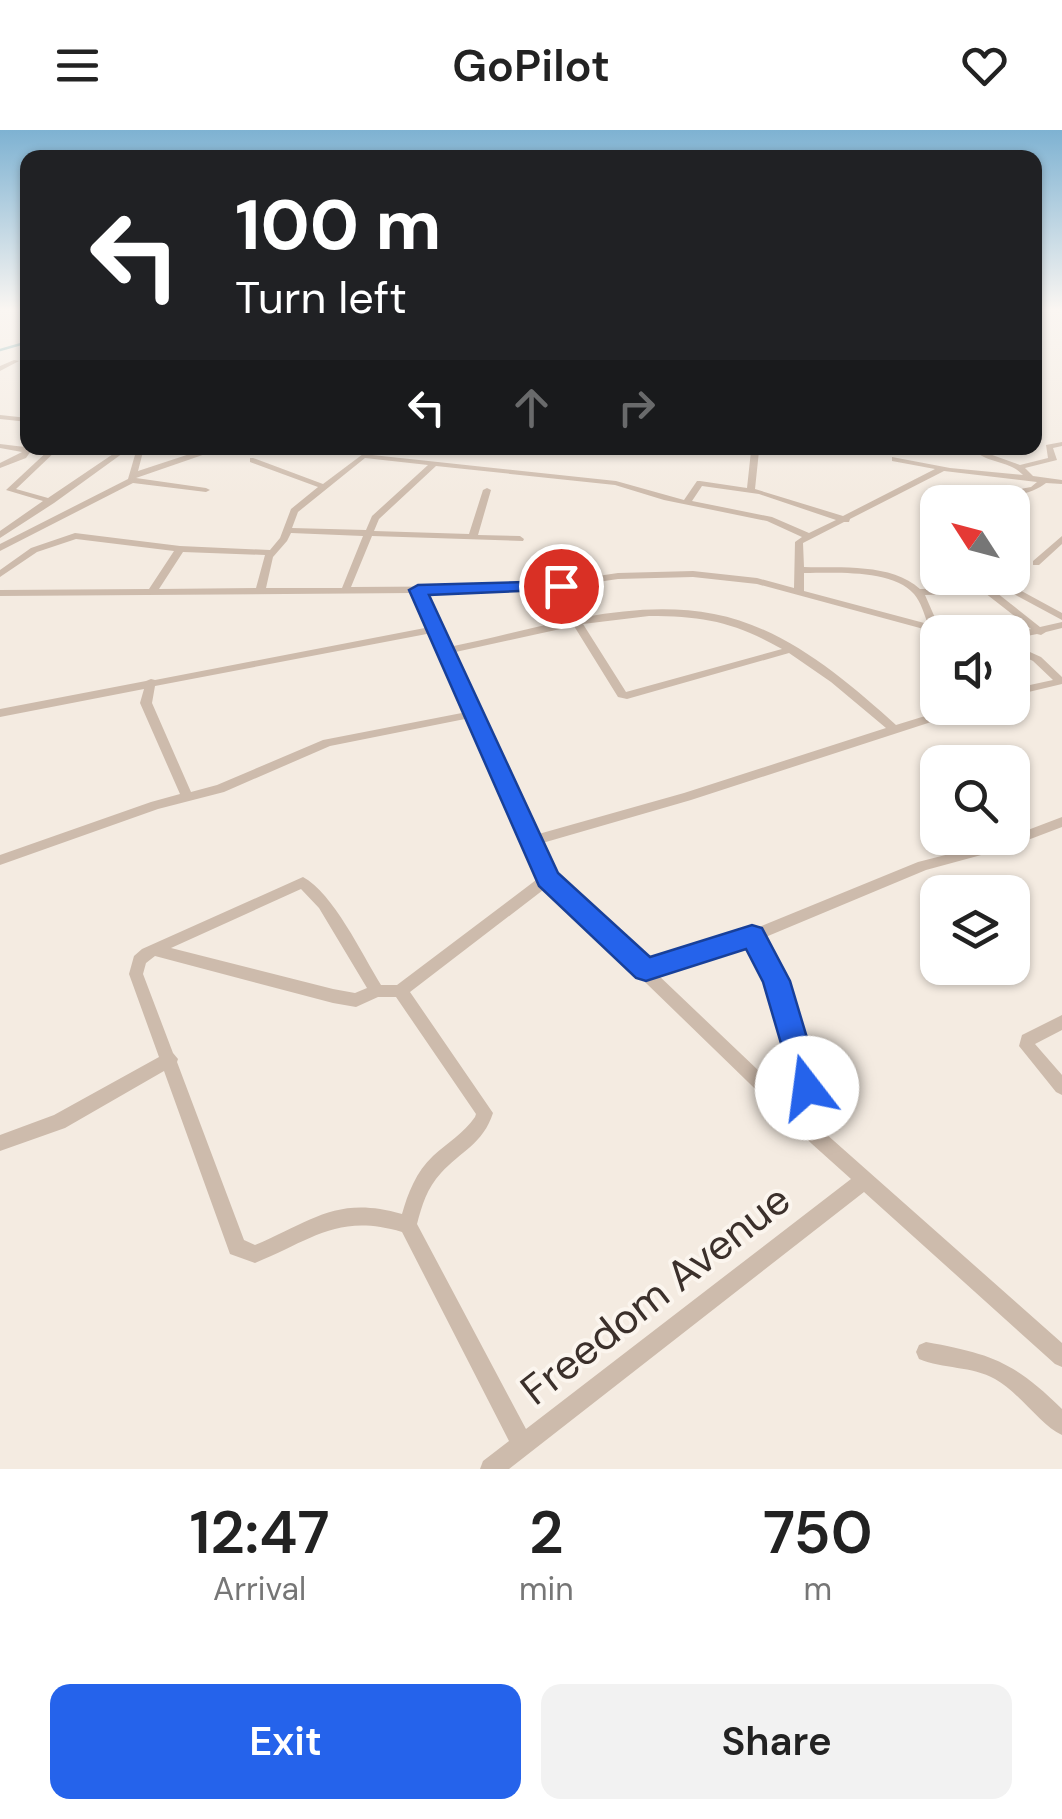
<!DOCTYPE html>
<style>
:root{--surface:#fff;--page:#f2f2f2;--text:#222;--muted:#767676;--accent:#2563eb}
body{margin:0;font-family:"DM Sans",sans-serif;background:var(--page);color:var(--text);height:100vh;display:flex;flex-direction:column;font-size:38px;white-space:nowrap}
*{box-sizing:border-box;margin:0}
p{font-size:32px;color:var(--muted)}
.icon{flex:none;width:55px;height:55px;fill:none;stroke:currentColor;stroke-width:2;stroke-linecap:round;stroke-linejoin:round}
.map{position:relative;height:1339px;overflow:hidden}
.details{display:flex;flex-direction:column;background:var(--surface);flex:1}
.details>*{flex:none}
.guide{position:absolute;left:20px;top:20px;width:1022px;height:305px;border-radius:20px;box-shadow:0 2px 8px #0004;background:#202124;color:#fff;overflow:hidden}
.needle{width:65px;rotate:306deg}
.controls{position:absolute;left:920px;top:355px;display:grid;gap:20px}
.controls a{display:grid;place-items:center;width:110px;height:110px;border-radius:20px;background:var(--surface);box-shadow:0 2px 8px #0004;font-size:50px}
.pin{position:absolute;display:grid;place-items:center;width:85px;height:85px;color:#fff;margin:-42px;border:5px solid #fff;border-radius:50%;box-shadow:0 2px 10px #0007}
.me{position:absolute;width:110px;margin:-55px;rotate:345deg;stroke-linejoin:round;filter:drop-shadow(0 0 8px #0008)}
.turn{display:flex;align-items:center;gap:35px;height:210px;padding:0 50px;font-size:45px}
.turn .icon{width:130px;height:130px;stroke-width:2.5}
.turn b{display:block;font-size:70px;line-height:85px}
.lanes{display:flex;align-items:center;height:95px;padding:0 50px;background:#0003;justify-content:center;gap:50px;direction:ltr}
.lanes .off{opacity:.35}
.eta{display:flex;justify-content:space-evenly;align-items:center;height:170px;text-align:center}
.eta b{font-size:60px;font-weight:600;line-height:70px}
.cta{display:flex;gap:20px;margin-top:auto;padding:20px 50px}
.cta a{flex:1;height:115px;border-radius:20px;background:var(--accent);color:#fff;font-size:40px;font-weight:600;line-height:115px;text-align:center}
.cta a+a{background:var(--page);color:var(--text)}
header{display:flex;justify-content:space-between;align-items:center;height:130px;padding:0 50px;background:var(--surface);font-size:45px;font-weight:600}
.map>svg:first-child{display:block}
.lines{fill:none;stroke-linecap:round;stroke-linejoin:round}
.stream{stroke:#7fb0b2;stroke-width:2.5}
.minor{fill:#cdbbac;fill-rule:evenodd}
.route{fill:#2563eb;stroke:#184099;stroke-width:2.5}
.labels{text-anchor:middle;stroke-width:8;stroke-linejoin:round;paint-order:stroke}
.near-street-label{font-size:42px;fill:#3b302b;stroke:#fbf5ee}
</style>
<header><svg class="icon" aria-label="menu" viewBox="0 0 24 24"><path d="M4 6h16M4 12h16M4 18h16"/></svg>GoPilot<svg class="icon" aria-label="heart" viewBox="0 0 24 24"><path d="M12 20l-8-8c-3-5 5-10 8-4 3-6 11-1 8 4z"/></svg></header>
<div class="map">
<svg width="1062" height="1339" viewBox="0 0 1062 1339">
<rect width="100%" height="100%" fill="#f4ebe1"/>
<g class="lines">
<path class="stream" d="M 0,220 L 28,212"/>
<path class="minor" d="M 1035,203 L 1038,207 L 1035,209 Z
M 14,230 L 19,231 L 0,241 L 0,236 Z
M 0,285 L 28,288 L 28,292 L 0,289 Z
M 1062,312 L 1062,316 L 1053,318 L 1057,330 L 1025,338 L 1033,346 L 1062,350 L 1062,354 L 1046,353 C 1029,367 987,372 964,372 L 968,369 L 1031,357 L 1037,352 L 944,341 L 850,389 L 849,392 L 844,392 L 803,413 L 804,437 C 840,438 892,433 920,459 L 1014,457 L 1062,483 L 1062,490 L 1012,463 L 997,463 L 1040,497 L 1062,492 L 1062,498 L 1046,502 L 1041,505 L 1037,504 L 1012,509 L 1012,503 L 1031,499 L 985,463 L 925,465 L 939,497 L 952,502 L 936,504 L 931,501 L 757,454 L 693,447 L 618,449 L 530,462 L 424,463 L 449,517 C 535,500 626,467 714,484 C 784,497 845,549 896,595 L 951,578 L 967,578 L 965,581 L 691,670 L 539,714 L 553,746 L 646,834 L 749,801 L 918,732 L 1012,708 L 1012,706 L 1062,687 L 1062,697 L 1007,718 L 926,740 L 761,809 L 790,868 L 825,1003 L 1062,1213 L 1062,1237 L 1055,1234 L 864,1062 L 509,1339 L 480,1339 L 483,1331 L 509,1311 L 402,1102 C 337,1083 312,1110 255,1133 L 230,1124 L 164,941 L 65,998 L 0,1021 L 0,1005 L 54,985 L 159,927 L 129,844 L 134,826 L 142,819 L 303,747 C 333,763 362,824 381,855 L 397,855 L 540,747 L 470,588 L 330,616 L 224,662 L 158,679 L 0,735 L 0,725 L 151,672 L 180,664 L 140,573 L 144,559 L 0,587 L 0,579 L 146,551 L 151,549 L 155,550 L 430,497 L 414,463 L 0,466 L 0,460 L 149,459 L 174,421 L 76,409 L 37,422 L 0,447 L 0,440 L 31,418 L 75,403 L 180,416 L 270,420 L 280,408 L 291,379 L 318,357 L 250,332 L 250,328 L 253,328 L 323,354 L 363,324 L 616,351 L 684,370 L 697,351 L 700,351 L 747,358 L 751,321 L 755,319 L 759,321 L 755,359 L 843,386 L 935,339 L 892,331 L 892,327 L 950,338 L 1023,345 C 1010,330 985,334 972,318 L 980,318 L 984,322 L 1020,335 L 1048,328 L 1046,315 ZM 365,328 L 428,335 L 372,386 L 366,400 L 292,398 L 298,382 ZM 436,336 L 615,355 L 664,370 L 767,391 L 802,407 L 795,412 L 794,458 L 757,448 L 693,441 L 618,443 L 530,456 L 351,457 L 372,406 L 523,411 L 524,409 L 520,406 L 478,405 L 491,360 L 487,358 L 483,360 L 469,404 L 374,401 L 379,389 ZM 702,356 L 759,364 L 836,390 L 809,403 L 772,387 L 692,371 ZM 291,403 L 363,406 L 342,458 L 266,458 L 273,427 L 287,411 ZM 183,422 L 265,425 L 256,458 L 159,459 ZM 804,443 C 834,443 893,439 914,464 C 921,472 924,484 928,494 L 804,461 ZM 649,486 C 704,486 734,492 782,519 L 626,562 L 583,494 ZM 574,496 L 618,567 L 627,569 L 789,523 L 831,552 L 886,598 L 684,663 L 535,705 L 451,523 ZM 432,503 L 467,582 L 323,610 L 217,655 L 191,662 L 152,573 L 155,556 ZM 547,757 L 812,1014 L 851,1049 L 526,1299 L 417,1094 C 422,1075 427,1058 441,1043 C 461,1021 483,1014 493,983 L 410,862 ZM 301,759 L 319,778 L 367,858 L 355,863 L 333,859 L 171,818 ZM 749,813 L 774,868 L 802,982 L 656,843 ZM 155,826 L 333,873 L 356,877 L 378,867 L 396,867 L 476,984 L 475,987 C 464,1003 447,1013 433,1026 C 416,1042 408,1063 402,1084 C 337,1065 312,1091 255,1115 L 244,1110 L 177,932 L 178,929 L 173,923 L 143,844 L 146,833 Z
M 0,314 L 33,318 L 26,328 L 0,338 L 0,333 L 22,322 L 0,318 Z
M 51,318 L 59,318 L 16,359 L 48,368 L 122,318 L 130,318 L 54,373 L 0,408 L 0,401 L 43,371 L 6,360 Z
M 137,318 L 144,318 L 138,341 L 208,318 L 217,318 L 217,320 L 136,348 L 206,358 L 210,360 L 206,362 L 133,353 L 0,421 L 0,414 L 128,349 Z
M 1062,406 L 1062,414 L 1039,435 L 1033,435 L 1033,431 Z
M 1012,514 L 1041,527 L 1062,547 L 1062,554 L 1012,566 L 1012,559 L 1053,550 L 1033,531 L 1012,521 Z
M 1062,885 L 1062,900 L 1035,914 L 1062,945 L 1062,965 L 1056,962 L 1019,916 L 1022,905 Z
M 926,1212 C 992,1224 1014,1232 1062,1279 L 1062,1305 C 1041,1296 1020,1263 995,1249 C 972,1236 943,1239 919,1229 L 916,1222 L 919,1215 Z"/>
</g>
<linearGradient id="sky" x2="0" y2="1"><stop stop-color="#7eb2d2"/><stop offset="0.49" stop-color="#faf6f2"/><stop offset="1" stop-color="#faf6f2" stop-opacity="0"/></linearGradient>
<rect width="1062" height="366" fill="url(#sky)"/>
<path class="route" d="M 561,451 L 570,456 L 567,459 L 429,465 L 558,743 L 650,827 L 752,795 L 762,798 L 790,851 L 822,958 L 818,968 L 807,972 L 797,968 L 763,852 L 746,819 L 646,851 L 636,848 L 539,756 L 409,460 L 418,455 Z"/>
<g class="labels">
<g class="near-street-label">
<text transform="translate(655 1164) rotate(-38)" y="15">Freedom Avenue</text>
</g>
</g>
</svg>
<div class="controls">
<a><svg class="needle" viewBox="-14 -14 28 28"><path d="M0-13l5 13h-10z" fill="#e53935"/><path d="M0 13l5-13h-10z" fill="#767676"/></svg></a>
<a><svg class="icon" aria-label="sound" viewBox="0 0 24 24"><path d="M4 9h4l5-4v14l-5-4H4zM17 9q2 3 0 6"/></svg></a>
<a><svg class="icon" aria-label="search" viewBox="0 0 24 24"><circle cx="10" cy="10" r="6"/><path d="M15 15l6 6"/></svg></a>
<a><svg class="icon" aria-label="layers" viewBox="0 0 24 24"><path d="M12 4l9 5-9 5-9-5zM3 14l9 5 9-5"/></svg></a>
</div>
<div class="pin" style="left:561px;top:456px;background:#d93025"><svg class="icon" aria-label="arrive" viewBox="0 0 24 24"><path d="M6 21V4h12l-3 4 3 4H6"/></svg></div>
<svg class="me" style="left:807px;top:958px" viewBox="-20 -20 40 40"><circle r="19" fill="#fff"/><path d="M0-13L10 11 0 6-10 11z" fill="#2563eb"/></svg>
<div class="guide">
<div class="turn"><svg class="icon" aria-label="left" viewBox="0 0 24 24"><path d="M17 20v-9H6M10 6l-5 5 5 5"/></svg><div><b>100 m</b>Turn left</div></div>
<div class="lanes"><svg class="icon" aria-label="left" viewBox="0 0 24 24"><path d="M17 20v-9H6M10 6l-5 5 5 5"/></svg><svg class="icon off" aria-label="ahead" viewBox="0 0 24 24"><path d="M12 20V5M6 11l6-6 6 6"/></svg><svg class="icon off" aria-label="right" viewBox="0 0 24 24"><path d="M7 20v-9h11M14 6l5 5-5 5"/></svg></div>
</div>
</div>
<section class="details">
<div class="eta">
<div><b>12:47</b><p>Arrival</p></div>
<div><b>2</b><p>min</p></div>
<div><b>750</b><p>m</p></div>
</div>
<div class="cta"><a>Exit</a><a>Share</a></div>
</section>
